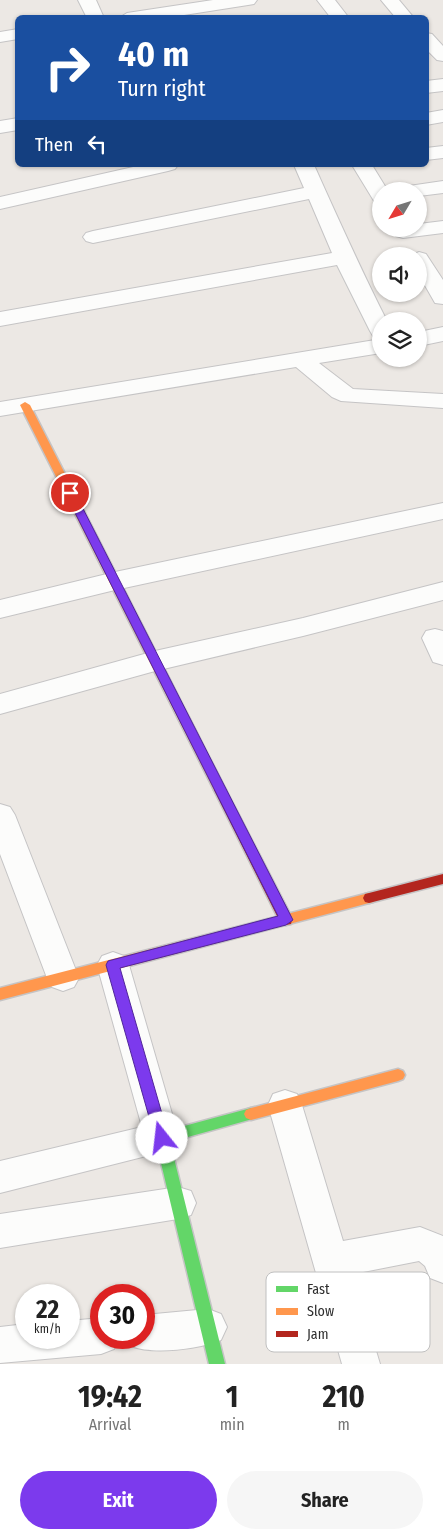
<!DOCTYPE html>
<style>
:root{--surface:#fff;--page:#f6f6f6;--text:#222;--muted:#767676;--accent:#7c3aed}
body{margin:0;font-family:"Fira Sans Condensed",sans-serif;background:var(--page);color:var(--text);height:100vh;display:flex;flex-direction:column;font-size:19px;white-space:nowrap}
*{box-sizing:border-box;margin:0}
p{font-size:16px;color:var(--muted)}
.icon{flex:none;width:28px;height:28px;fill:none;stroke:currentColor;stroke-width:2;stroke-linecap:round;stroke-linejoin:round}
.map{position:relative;height:1364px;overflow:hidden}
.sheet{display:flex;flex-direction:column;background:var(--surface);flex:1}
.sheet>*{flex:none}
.banner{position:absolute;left:15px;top:15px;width:414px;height:152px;border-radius:8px;box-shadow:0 1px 4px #0004;background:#1a4fa0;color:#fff;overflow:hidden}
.needle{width:32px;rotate:232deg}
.controls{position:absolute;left:372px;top:182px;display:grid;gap:10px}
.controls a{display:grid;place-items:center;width:55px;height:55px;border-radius:50%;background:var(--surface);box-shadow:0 1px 4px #0004;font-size:25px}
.speed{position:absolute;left:15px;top:1284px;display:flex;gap:10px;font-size:25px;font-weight:700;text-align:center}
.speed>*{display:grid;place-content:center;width:65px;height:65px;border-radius:50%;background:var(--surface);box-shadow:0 1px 4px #0004;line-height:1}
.speed small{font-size:12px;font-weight:400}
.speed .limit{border:8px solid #d22;background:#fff;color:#111}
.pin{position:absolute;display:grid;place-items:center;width:42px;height:42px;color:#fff;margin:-21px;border:2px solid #fff;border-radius:50%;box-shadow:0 1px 5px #0007}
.me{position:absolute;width:55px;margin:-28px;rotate:344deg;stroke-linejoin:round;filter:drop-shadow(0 0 4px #0008)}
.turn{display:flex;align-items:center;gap:18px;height:105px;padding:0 20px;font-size:22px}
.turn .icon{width:65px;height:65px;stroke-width:2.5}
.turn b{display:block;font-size:35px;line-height:42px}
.then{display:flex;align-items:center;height:48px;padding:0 20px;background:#0003;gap:10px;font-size:19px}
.eta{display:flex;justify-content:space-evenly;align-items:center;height:85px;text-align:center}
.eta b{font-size:30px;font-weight:700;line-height:35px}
.primary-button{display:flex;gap:10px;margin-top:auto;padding:10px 20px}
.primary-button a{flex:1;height:58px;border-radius:30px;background:var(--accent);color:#fff;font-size:20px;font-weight:700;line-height:58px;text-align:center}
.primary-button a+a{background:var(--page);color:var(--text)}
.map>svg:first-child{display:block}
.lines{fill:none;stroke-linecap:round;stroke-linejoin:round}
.street-casing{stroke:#c5c4c5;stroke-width:2}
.fast-casing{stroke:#c5c4c5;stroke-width:3}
.slow-casing{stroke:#c5c4c5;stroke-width:3}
.jam-casing{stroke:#c5c4c5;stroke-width:3}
.street{fill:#fcfcfb;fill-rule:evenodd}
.fast{fill:#63d668;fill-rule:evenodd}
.slow{fill:#ff974d;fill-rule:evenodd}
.jam{fill:#b3261e;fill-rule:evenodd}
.route{fill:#7c3aed;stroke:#51269a}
.key{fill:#fff;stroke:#c0c0c0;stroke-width:1}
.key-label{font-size:14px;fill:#2e2e2e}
</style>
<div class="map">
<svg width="443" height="1364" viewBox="0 0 443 1364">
<rect width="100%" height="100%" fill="#ece8e4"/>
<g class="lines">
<defs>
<path id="street" d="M 78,0 L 96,0 L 104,18 L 87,18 Z
M 213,0 L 257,0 L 254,4 L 248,5 L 165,18 L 119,18 L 127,13 Z
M 317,0 L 335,0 L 349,18 L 331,18 Z
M 381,0 L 399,0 L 414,18 L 396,18 Z
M 18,29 L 18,39 L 0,42 L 0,32 Z
M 426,33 L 432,34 L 443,46 L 443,61 L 437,60 L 426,49 Z
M 443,79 L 443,91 L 426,93 L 426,81 Z
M 443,110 L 443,122 L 426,125 L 426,113 Z
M 18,118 L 18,130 L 0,133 L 0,121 Z
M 443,146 L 443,158 L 426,160 L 426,148 Z
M 142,165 L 178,165 L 175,169 L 168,171 L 0,209 L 0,197 Z
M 294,165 L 314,165 C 337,216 361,270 387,321 L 381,321 L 381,338 L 373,336 L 370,331 L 337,265 L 0,326 L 0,312 L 332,253 L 309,199 L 93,243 L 86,241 L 83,237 L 86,233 L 93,231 L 304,188 Z
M 352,165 L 372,165 L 388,191 L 381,191 L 381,203 L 374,201 Z
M 443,181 L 443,193 L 419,196 L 419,191 L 399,191 L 402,187 Z
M 443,221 L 443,233 L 403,238 L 396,236 L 393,232 L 395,229 L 419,229 L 419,224 Z
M 419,252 L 426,254 L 443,280 L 443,304 L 435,303 L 419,275 L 419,256 L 410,256 Z
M 443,327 L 443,341 L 419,346 L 419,332 Z
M 381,339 L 381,353 L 319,363 L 353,389 L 443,394 L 443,408 L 341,401 L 332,397 L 296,367 L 0,416 L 0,402 Z
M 443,503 L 443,519 L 115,590 L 0,618 L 0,600 L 115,572 Z
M 443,582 L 443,600 L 303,636 L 155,671 L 0,714 L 0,694 L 155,651 L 303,618 Z
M 435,629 L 443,631 L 443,665 L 433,662 L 422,638 L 426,631 Z
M 0,804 L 10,807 L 15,815 L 79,978 L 74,987 L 63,991 L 52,987 L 47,978 L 0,854 Z
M 113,952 L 124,956 L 129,965 L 179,1138 L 174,1149 L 0,1193 L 0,1161 L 142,1127 L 97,965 L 102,956 Z
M 285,1090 L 297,1094 L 302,1105 L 343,1241 L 420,1227 L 443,1236 L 443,1283 L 430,1278 L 425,1266 L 419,1261 L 353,1274 L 380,1364 L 342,1364 L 268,1105 L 273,1094 Z
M 178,1187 L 191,1191 L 196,1203 L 191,1215 L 178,1219 L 0,1248 L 0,1214 Z
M 208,1309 L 221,1314 L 227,1327 L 221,1340 C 199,1349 153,1355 131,1346 L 127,1338 L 144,1338 L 144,1315 Z
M 101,1318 L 101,1338 L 119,1338 L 114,1349 L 101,1354 L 0,1363 L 0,1327 L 26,1324 L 26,1338 L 69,1338 L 69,1321 Z"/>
<path id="fast" d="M 251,1108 L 256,1110 L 258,1114 L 256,1118 L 170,1142 L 225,1364 L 209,1364 L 155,1138 L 157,1134 L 162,1132 Z"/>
<path id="slow" d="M 25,402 L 30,405 L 226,790 L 224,793 L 216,793 L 214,790 L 20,405 Z
M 369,893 L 373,894 L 375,898 L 373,902 L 369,903 L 0,1000 L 0,988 Z
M 398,1069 L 403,1071 L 405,1075 L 403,1079 L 398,1081 L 251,1120 L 246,1118 L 244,1114 L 246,1110 L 251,1108 Z"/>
<path id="jam" d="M 220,785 L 224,787 L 226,790 L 291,916 L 292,920 L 291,924 L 286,925 L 281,924 L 214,790 L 216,787 Z
M 443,874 L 443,884 L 369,903 L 365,902 L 363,898 L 365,894 L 369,893 Z"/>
</defs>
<use href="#street" class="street-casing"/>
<use href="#fast" class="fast-casing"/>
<use href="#slow" class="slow-casing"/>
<use href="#jam" class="jam-casing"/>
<use href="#street" class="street"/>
<use href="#fast" class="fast"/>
<use href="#slow" class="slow"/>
<use href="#jam" class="jam"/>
</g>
<path class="route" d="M 70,490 L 75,493 L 293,920 L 286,925 L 120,968 L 169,1138 L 167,1142 L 162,1144 L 157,1142 L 155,1138 L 106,965 L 108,961 L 278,916 L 65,493 Z"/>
<rect x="266" y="1272" width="164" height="80" rx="8" class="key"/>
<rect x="276" y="1286" width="22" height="6" fill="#63d668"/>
<rect x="276" y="1308" width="22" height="7" fill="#ff974d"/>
<rect x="276" y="1331" width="22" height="6" fill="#b3261e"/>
<g class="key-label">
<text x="307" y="1294">Fast</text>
<text x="307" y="1316">Slow</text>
<text x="307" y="1339">Jam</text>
</g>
</svg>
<div class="controls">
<a><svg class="needle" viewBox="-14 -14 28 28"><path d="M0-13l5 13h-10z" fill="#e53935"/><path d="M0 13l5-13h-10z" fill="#767676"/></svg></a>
<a><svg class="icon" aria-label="sound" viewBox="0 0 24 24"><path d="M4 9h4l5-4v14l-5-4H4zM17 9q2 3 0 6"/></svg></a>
<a><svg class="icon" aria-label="layers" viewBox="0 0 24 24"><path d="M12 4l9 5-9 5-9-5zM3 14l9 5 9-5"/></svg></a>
</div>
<div class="speed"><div>22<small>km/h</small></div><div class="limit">30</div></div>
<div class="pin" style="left:70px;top:493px;background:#d93025"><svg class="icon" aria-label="arrive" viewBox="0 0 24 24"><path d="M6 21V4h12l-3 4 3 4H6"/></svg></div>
<svg class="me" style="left:162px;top:1138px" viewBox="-20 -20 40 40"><circle r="19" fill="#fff"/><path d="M0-13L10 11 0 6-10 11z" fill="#7c3aed"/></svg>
<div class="banner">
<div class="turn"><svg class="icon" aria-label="right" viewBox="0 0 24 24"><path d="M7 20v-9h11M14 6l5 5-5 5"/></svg><div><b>40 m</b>Turn right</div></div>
<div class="then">Then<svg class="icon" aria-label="left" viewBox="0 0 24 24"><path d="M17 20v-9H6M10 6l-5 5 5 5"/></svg></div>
</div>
</div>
<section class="sheet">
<div class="eta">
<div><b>19:42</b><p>Arrival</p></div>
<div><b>1</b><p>min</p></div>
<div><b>210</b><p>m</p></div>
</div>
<div class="primary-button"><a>Exit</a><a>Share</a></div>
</section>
